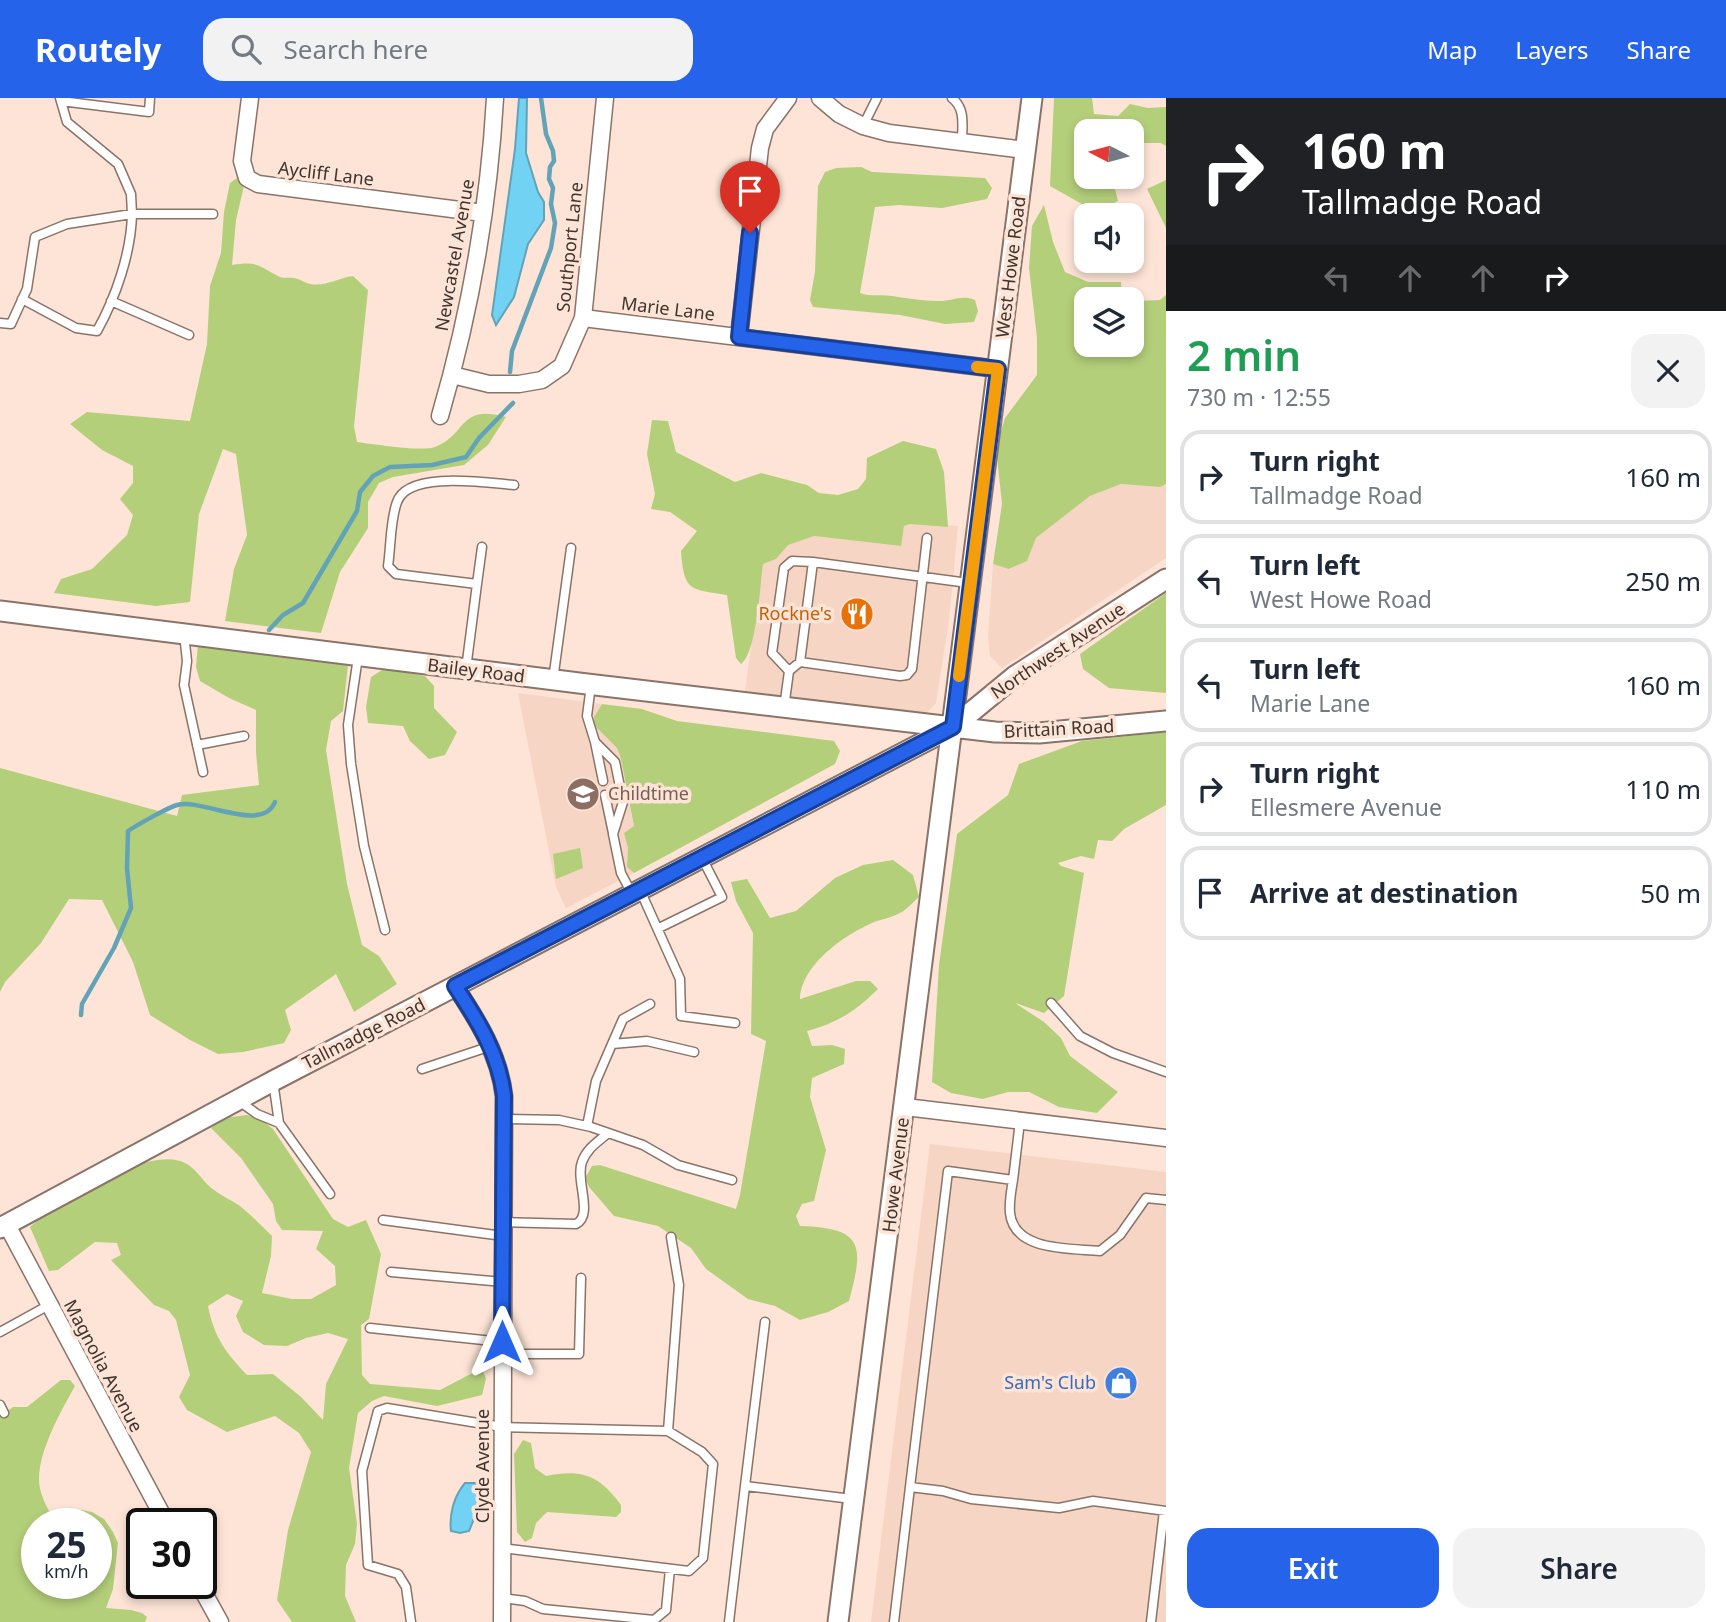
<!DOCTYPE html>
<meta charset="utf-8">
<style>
:root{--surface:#fff;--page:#f2f2f3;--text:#1f2937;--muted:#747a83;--line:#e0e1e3;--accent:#2563eb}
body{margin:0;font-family:"Noto Sans",sans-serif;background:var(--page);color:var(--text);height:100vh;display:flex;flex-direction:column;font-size:26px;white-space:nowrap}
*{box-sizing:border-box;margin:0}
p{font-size:23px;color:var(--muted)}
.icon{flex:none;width:38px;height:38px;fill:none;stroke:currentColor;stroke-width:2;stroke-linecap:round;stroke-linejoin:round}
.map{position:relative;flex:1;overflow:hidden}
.sheet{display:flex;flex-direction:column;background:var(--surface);width:560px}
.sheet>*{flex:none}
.guide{background:#202124;color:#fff;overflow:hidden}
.needle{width:46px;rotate:276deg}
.buttons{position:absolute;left:1074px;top:21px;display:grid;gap:14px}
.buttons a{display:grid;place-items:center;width:70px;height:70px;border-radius:14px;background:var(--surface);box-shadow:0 4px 10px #0003;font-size:35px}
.speed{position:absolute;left:21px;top:1410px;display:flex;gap:14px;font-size:35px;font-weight:700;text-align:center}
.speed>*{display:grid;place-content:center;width:91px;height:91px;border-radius:50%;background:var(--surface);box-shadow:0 4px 10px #0003;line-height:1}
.speed small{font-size:18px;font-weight:400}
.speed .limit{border:4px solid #111;border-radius:10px;background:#fff;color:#111}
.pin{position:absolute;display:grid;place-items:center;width:60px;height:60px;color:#fff;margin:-72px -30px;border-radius:50% 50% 50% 0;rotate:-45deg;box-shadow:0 0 7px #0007}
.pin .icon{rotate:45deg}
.me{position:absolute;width:77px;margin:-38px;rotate:0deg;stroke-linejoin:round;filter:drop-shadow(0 0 5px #0008)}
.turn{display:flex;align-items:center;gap:24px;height:147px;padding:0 21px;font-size:32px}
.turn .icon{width:91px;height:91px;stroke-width:2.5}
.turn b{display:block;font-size:49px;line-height:60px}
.lanes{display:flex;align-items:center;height:66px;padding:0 21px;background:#0003;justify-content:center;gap:35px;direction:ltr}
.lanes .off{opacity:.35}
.round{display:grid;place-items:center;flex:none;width:74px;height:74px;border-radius:21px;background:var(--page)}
.headline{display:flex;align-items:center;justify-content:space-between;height:119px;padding:0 21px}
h1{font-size:42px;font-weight:600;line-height:52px;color:#1e9e55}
.button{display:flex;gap:14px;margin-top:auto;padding:14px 21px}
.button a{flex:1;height:80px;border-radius:21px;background:var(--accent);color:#fff;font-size:28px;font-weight:600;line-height:80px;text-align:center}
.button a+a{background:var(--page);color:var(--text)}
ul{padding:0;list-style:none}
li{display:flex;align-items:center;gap:21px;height:94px;margin:0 14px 10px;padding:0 7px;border:4px solid var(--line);border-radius:21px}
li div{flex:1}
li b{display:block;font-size:26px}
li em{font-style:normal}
header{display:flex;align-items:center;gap:42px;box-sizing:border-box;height:98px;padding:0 35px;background:var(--accent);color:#fff}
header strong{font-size:33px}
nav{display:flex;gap:38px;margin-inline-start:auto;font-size:24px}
.search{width:490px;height:63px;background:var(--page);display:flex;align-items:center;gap:18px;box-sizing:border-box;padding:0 24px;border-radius:21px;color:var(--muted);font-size:26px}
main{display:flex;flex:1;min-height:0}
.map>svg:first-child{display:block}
.built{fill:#f6d5c4}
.green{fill:#b4cf7a;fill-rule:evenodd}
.water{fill:#71d2f3;stroke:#62a3b8;stroke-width:2}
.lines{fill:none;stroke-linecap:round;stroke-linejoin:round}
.stream{stroke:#62a3b8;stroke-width:4.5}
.service-casing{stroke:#8a7368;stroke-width:11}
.minor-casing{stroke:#8a7368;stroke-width:19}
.tertiary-casing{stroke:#8a7368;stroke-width:23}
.service{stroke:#fff;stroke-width:8}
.minor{stroke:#fff;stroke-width:16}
.tertiary{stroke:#fff;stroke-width:19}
.route-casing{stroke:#184099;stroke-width:18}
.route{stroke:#2563eb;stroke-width:12}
.slow{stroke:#f59e0b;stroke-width:12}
.labels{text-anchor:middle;stroke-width:7;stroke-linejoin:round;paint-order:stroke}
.street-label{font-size:18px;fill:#3e352f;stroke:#fde4d6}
.food-label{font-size:18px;fill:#c56008;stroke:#fde4d6;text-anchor:end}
.education-label{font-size:18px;fill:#785e54;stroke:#fde4d6;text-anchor:start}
.shop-label{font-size:18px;fill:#366cbe;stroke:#fde4d6;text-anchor:end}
</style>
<header>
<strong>Routely</strong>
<div class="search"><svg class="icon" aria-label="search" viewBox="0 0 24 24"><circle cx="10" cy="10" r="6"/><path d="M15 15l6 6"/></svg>Search here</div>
<nav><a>Map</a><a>Layers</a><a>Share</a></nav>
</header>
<main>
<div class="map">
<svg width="1166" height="1524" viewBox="0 0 1166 1524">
<rect width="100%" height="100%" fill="#fde4d6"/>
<path class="built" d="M 1121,386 L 1160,389 L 1166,386 L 1166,460 L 1002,570 L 990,558 L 988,539 L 993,466 L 1010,471 L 1027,463 L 1036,440 L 1090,398 Z
M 910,426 L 958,428 L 949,522 L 936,605 L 923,619 L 744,599 L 763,466 L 776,461 L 788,447 L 813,438 L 900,448 L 904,428 Z
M 518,595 L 602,606 L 594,619 L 594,627 L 617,650 L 621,662 L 634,729 L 624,735 L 628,750 L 627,769 L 634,775 L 566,810 L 556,789 Z
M 930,1046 L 1166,1074 L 1166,1524 L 871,1524 Z"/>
<path class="green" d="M 1054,0 L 1092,0 L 1094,16 L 1118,18 L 1130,6 L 1148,10 L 1166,9 L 1166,48 L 1161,45 L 1132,45 L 1132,33 L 1087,33 L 1087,79 L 1109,79 L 1113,83 L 1118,103 L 1096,114 L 1050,88 Z
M 861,69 L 872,74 L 985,80 L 992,90 L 987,101 L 942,110 L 899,107 L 875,109 L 860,195 C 871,199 881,196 892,198 C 907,200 922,203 937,203 C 951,204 961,196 975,202 L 978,213 L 974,224 L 945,226 L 900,217 L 813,209 L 810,202 L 815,174 L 818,88 L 825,74 L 836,70 Z
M 237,80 L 244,88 L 236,122 L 232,167 C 257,163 257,167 278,178 C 283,181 289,179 294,180 C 300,181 305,185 310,186 C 325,189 338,180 353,178 L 368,192 L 354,328 L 357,344 C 373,346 422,354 435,349 C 468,336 458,306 506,319 L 488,347 L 464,367 L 393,379 L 379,385 L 368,404 L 368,430 L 340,474 L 321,535 L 225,523 L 234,471 L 247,437 L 236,356 L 223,351 L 199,416 L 190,504 L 156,508 L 54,495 L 61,481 L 92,471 L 127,437 L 133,417 L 120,401 L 133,385 L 133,368 L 102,352 L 70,326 L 87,314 L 190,323 L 207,246 L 210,188 L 221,155 L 224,114 L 230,85 Z
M 1166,82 L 1166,130 L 1147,91 Z
M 1044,107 L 1053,144 L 1065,174 L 1088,184 L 1121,184 L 1122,201 L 1087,201 L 1087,247 L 1132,247 L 1132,203 L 1160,202 L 1166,197 L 1166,386 L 1160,389 L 1121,386 L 1090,398 L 1036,440 L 1027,463 L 1009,471 L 993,466 L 1002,406 L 996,350 L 1005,320 L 1037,277 L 1037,240 L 1029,170 L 1032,128 Z
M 652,322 L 668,323 L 676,354 L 735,384 L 761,375 L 807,387 L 819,395 L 838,397 L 858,391 L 866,381 L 867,360 L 903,343 L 936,351 L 944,374 L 948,429 L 910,426 L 904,428 L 901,448 L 814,438 L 788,447 L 776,461 L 763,466 C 760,487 757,555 741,566 L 736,560 L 727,497 C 690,491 684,494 681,453 L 697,433 L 670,414 L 651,411 L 655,396 L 647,356 Z
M 1166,495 L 1166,595 L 1109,590 L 1083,571 L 1080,556 Z
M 198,547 L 348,567 L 343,613 L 331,623 L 326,652 L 347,786 L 362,847 L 379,858 L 397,886 L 354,914 L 336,876 L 285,912 L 291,932 L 284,945 L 243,954 L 218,956 L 190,942 L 150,917 L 133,864 L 102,802 L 69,801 L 41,845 L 5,884 L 0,894 L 0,670 L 177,718 L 182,697 L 259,687 L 256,654 L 256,612 L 229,600 L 200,583 L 196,569 Z
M 385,570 L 425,578 L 434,588 L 434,610 L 457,634 L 445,657 L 429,661 L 410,643 L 403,628 L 368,625 L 366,609 L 371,579 Z
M 602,606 L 642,611 L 677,623 L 834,643 L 840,653 L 835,666 L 634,775 L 627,769 L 628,750 L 624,735 L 634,728 L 621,661 L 617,650 L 594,627 L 594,619 Z
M 1166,634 L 1166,707 L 1124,731 L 1112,743 L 1098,742 L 1094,761 L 1081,758 L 1058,765 L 1061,768 L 1084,775 L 1064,898 L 1044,915 L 1015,905 L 1044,924 L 1061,940 L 1070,958 L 1118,994 L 1097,1015 L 1059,1009 L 1029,994 L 1008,994 L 983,1001 L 951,995 L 932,984 L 939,867 L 957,736 L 1008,697 L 1019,666 L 1082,643 Z
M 580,750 L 583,770 L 556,781 L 553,756 Z
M 893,762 L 913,777 L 919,799 C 913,804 906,813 898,816 C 892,819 884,821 877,823 C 848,834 801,866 800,901 L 856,883 L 870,883 L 878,891 C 856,913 837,925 807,933 L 812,948 L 832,947 L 845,951 L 844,966 L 812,980 L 810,999 L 826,1052 L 814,1103 L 802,1106 L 796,1118 L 800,1128 C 864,1130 864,1147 849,1203 L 828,1214 L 800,1222 L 775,1208 L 748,1201 L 706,1171 L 691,1150 L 658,1128 L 614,1118 L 589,1089 L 585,1080 L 592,1068 L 600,1067 L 736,1111 L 740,1097 L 766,943 L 751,936 L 753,835 L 736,803 L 731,784 L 747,781 L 770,820 L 796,813 L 835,780 L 863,767 Z
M 247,1017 L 263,1023 L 273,1031 L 333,1121 L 348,1129 L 366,1122 L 381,1156 L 369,1221 L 361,1227 L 362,1277 L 370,1286 L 440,1292 L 482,1270 L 486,1281 L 482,1297 L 437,1308 L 384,1298 L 372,1303 L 358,1315 L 349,1370 L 357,1426 L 355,1446 L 346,1467 L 345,1498 L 356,1524 L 292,1524 L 277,1502 L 288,1432 L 311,1354 L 299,1335 L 275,1318 L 227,1334 L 187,1312 L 179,1299 L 190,1277 L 176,1222 L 169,1213 L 154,1207 L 111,1162 L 121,1157 L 117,1145 L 95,1144 L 58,1172 L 49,1173 L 30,1129 C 58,1105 148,1046 185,1065 C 194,1069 201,1080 208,1087 C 217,1096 230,1101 240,1108 C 251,1117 262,1128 272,1138 L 271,1158 L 262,1195 L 292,1201 L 311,1201 L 336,1187 L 335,1168 L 316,1151 L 323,1133 L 282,1132 L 276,1123 L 273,1106 L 241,1060 L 211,1030 L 223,1020 ZM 227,1196 L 243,1203 L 236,1218 L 243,1234 L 264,1247 L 287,1248 L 306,1240 L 328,1235 L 348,1241 L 326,1286 L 323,1322 L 301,1299 L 273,1276 L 247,1277 C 226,1255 214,1239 208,1208 Z
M 61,1282 L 70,1282 L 75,1288 C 61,1313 39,1352 39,1381 C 39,1393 44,1403 49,1413 L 81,1412 L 92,1414 L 104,1421 L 113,1434 L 118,1445 L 113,1491 L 106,1510 L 131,1512 L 142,1515 L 147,1519 L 145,1524 L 0,1524 L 0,1318 L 13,1309 L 27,1309 ZM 37,1426 L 96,1426 L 96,1486 L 37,1486 Z
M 523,1342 L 531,1345 L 535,1370 L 546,1378 C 582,1371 599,1377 621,1407 L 621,1414 L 616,1419 L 547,1414 L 536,1425 L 532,1440 L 525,1444 L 517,1434 L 514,1356 Z"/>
<path class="water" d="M 519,0 L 527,0 L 526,55 L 538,94 L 544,104 L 544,122 L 528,146 L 514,199 L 496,227 L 492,217 L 515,51 Z
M 465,1385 L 476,1385 C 483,1399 475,1419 469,1433 L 460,1435 L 451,1433 C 449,1416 454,1398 465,1385 Z"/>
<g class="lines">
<path class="stream" d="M 510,274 L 512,253 L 551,150 L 555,125 L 551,106 L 553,90 L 549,81 L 550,69 L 554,63 L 553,53 L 546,36 L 541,0
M 269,532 L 283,517 L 303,505 L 357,413 L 360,394 L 373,378 L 390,369 L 432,367 L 466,359 L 479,340 L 513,305
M 81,917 L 82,906 L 114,850 L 131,810 L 127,770 L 128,733 C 137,727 167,710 177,707 C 202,700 262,736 275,704"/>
<defs>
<path id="service" d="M 952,0 C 966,11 962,28 962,44
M 61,3 L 149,14 L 150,0
M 863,28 L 877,0
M 22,201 L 76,230 L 97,233 C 116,199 131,155 132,116 L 213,116
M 111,203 L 189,237
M 0,225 L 11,226 L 27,191 L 35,139 L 67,126 L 132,116 L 131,96 L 118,66 L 67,24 L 60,0
M 477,486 L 482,449
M 184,536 L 187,563 L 184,587 L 203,674
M 358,559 L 348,627 L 351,666 L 364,748 L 385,832
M 800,564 L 900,578 L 907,577 L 912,571 L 927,440
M 466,571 L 477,486 L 396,476 L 388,468 C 391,448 390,423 397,404 C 408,372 488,385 514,387
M 789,573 L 772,555 L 784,470 L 792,463 L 813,464
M 553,582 L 571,450
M 591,587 L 587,618 L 595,644 L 615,664 L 623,704 L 613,736 L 621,775 L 632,796
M 784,610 L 789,573 L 800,564 L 813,464 L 968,485
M 595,644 L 603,683
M 197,647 L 244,638
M 605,697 L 613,735
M 640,792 L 680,881 L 681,918 L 735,925
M 659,830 L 722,799 L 702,760
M 1051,905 L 1080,938 L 1113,955 L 1166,974
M 612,946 L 623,921 L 650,906
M 422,971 L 491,948
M 273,983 L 279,1025 L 330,1096
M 239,1003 L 257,1016 L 279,1025
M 505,1021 L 559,1022 L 591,1029 L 643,1047 L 678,1067 L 732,1082
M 587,1028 L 596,983 L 612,946 L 647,943 L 694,954
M 1013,1082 C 1011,1093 1009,1104 1010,1115 C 1014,1154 1071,1150 1100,1153 L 1120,1137 L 1146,1100 L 1166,1102
M 383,1122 L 503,1138
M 503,1124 L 576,1126 C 594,1117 575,1082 582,1064 C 587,1050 598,1044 608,1035
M 391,1174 L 503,1184
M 370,1230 L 502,1244
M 0,1234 L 49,1207
M 502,1256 L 579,1256 L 581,1180
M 0,1307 L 4,1315
M 668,1333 L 679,1187 L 671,1139
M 745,1388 L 765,1224
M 910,1389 L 948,1073 L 1013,1082 L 1020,1023
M 502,1500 L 525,1503 L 543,1511 L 654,1522 L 666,1512 L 670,1471
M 411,1524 L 406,1489 L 398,1476 L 368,1467 L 362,1373 L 378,1313 L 387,1310 L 502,1329 L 668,1333 L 702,1354 L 713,1366 L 703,1460 L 689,1473 L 502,1450
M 729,1524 L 745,1388 L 852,1401
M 894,1524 L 910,1389 L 943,1393 L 971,1401 L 1059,1410 L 1093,1403 L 1166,1413
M 1151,1524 L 1164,1413"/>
<path id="minor" d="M 250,0 L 242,63 L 247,80 L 258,86 L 483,115
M 820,0 L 839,16 L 863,28 L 889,35 L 1025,52
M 583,220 L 998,271
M 739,239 L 760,50 L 765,31 L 788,0
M 452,277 L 489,286 L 519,286 L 542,282 L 562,268 L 583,220 L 605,0
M 440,318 C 470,215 489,107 495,0
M 455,888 C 478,923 499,956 504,998 L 502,1524
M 905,1009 L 1166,1040
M 7,1127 L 167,1426
M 199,1486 L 220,1524"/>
<path id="tertiary" d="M 0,513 L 587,586 L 995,634 L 1039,635 L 1166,623
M 0,1130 L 273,983 L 953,629 L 1015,578 L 1166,481
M 838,1524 L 1032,0"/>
</defs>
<use href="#service" class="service-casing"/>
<use href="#minor" class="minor-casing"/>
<use href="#tertiary" class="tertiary-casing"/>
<use href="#service" class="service"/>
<use href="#minor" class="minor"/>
<use href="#tertiary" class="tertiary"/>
</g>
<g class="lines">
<defs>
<path id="route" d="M 502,1244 L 504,998 C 499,956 478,923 455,888 L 953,629 L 998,271 L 739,239 L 750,135"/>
</defs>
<use href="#route" class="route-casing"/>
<use href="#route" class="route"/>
<path class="slow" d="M 959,578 L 998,271 L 977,269"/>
</g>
<defs>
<symbol id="restaurant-disc" viewBox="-11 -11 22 22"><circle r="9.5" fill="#e8710a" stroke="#fde4d6"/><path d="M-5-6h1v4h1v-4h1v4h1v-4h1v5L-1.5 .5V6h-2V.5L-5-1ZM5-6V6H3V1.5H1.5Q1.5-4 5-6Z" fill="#fff"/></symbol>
<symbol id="school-disc" viewBox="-11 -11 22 22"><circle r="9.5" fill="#8d6e63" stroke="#fde4d6"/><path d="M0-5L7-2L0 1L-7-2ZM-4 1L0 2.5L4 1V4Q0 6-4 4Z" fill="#fff"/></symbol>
<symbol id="shop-disc" viewBox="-11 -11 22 22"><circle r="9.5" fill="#3f7fe0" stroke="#fde4d6"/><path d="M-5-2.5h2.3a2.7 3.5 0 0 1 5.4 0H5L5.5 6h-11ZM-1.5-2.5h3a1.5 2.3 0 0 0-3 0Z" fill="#fff"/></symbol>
</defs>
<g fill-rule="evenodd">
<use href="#restaurant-disc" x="838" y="497" width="38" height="38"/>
<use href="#school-disc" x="564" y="677" width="38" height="38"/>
<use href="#shop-disc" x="1102" y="1266" width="38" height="38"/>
</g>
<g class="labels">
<g class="street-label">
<text transform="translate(326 76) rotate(7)" y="6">Aycliff Lane</text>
<text transform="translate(570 149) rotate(-84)" y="6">Southport Lane</text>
<text transform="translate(455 157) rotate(-80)" y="6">Newcastel Avenue</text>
<text transform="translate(1011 169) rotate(-83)" y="6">West Howe Road</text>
<text transform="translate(668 211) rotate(7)" y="6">Marie Lane</text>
<text transform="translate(1058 553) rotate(-34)" y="6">Northwest Avenue</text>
<text transform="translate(476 573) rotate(7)" y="6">Bailey Road</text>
<text transform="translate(1059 631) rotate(-3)" y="6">Brittain Road</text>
<text transform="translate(364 936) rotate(-27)" y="6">Tallmadge Road</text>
<text transform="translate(896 1077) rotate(-83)" y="6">Howe Avenue</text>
<text transform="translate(103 1268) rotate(62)" y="6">Magnolia Avenue</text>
<text transform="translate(483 1368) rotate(-90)" y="6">Clyde Avenue</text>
</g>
<g class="food-label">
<text x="832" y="522">Rockne's</text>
</g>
<g class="education-label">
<text x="608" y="702">Childtime</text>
</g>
<g class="shop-label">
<text x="1096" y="1291">Sam's Club</text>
</g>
</g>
</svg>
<div class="buttons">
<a><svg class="needle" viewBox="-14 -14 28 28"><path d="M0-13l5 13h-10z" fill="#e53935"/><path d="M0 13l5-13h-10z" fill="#747a83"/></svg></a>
<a><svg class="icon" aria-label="sound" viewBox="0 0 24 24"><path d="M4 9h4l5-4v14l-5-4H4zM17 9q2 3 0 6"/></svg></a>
<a><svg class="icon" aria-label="layers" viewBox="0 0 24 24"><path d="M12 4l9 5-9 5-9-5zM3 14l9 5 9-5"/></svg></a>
</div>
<div class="speed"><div>25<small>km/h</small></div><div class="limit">30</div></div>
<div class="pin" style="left:750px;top:135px;background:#d93025"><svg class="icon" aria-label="arrive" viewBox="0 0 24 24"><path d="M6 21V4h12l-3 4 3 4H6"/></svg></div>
<svg class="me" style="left:502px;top:1244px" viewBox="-20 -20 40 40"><path d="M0-17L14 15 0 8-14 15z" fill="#2563eb" stroke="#fff" stroke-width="4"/></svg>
</div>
<section class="sheet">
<div class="guide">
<div class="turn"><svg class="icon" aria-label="right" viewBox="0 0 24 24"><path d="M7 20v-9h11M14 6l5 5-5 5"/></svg><div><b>160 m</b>Tallmadge Road</div></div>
<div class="lanes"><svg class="icon off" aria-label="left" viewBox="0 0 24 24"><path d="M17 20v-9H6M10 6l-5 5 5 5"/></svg><svg class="icon off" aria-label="ahead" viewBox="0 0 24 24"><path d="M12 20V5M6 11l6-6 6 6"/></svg><svg class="icon off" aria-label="ahead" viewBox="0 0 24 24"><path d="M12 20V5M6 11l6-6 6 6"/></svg><svg class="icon" aria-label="right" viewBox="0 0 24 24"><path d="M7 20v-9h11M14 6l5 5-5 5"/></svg></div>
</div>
<div class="headline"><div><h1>2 min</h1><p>730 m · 12:55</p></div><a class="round"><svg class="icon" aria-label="close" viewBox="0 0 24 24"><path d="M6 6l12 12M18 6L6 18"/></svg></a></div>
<ul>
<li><svg class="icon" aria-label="right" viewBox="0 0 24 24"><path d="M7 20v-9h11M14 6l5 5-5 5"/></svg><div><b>Turn right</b><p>Tallmadge Road</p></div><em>160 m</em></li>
<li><svg class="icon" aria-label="left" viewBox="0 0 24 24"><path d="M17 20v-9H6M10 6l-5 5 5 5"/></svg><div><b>Turn left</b><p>West Howe Road</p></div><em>250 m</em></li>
<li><svg class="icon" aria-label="left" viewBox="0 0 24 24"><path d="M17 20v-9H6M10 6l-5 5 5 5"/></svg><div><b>Turn left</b><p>Marie Lane</p></div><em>160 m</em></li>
<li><svg class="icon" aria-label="right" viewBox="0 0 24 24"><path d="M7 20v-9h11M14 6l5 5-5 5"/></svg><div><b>Turn right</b><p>Ellesmere Avenue</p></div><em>110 m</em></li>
<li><svg class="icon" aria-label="arrive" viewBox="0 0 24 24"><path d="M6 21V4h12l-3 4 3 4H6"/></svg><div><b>Arrive at destination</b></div><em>50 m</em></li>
</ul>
<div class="button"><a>Exit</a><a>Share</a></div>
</section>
</main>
